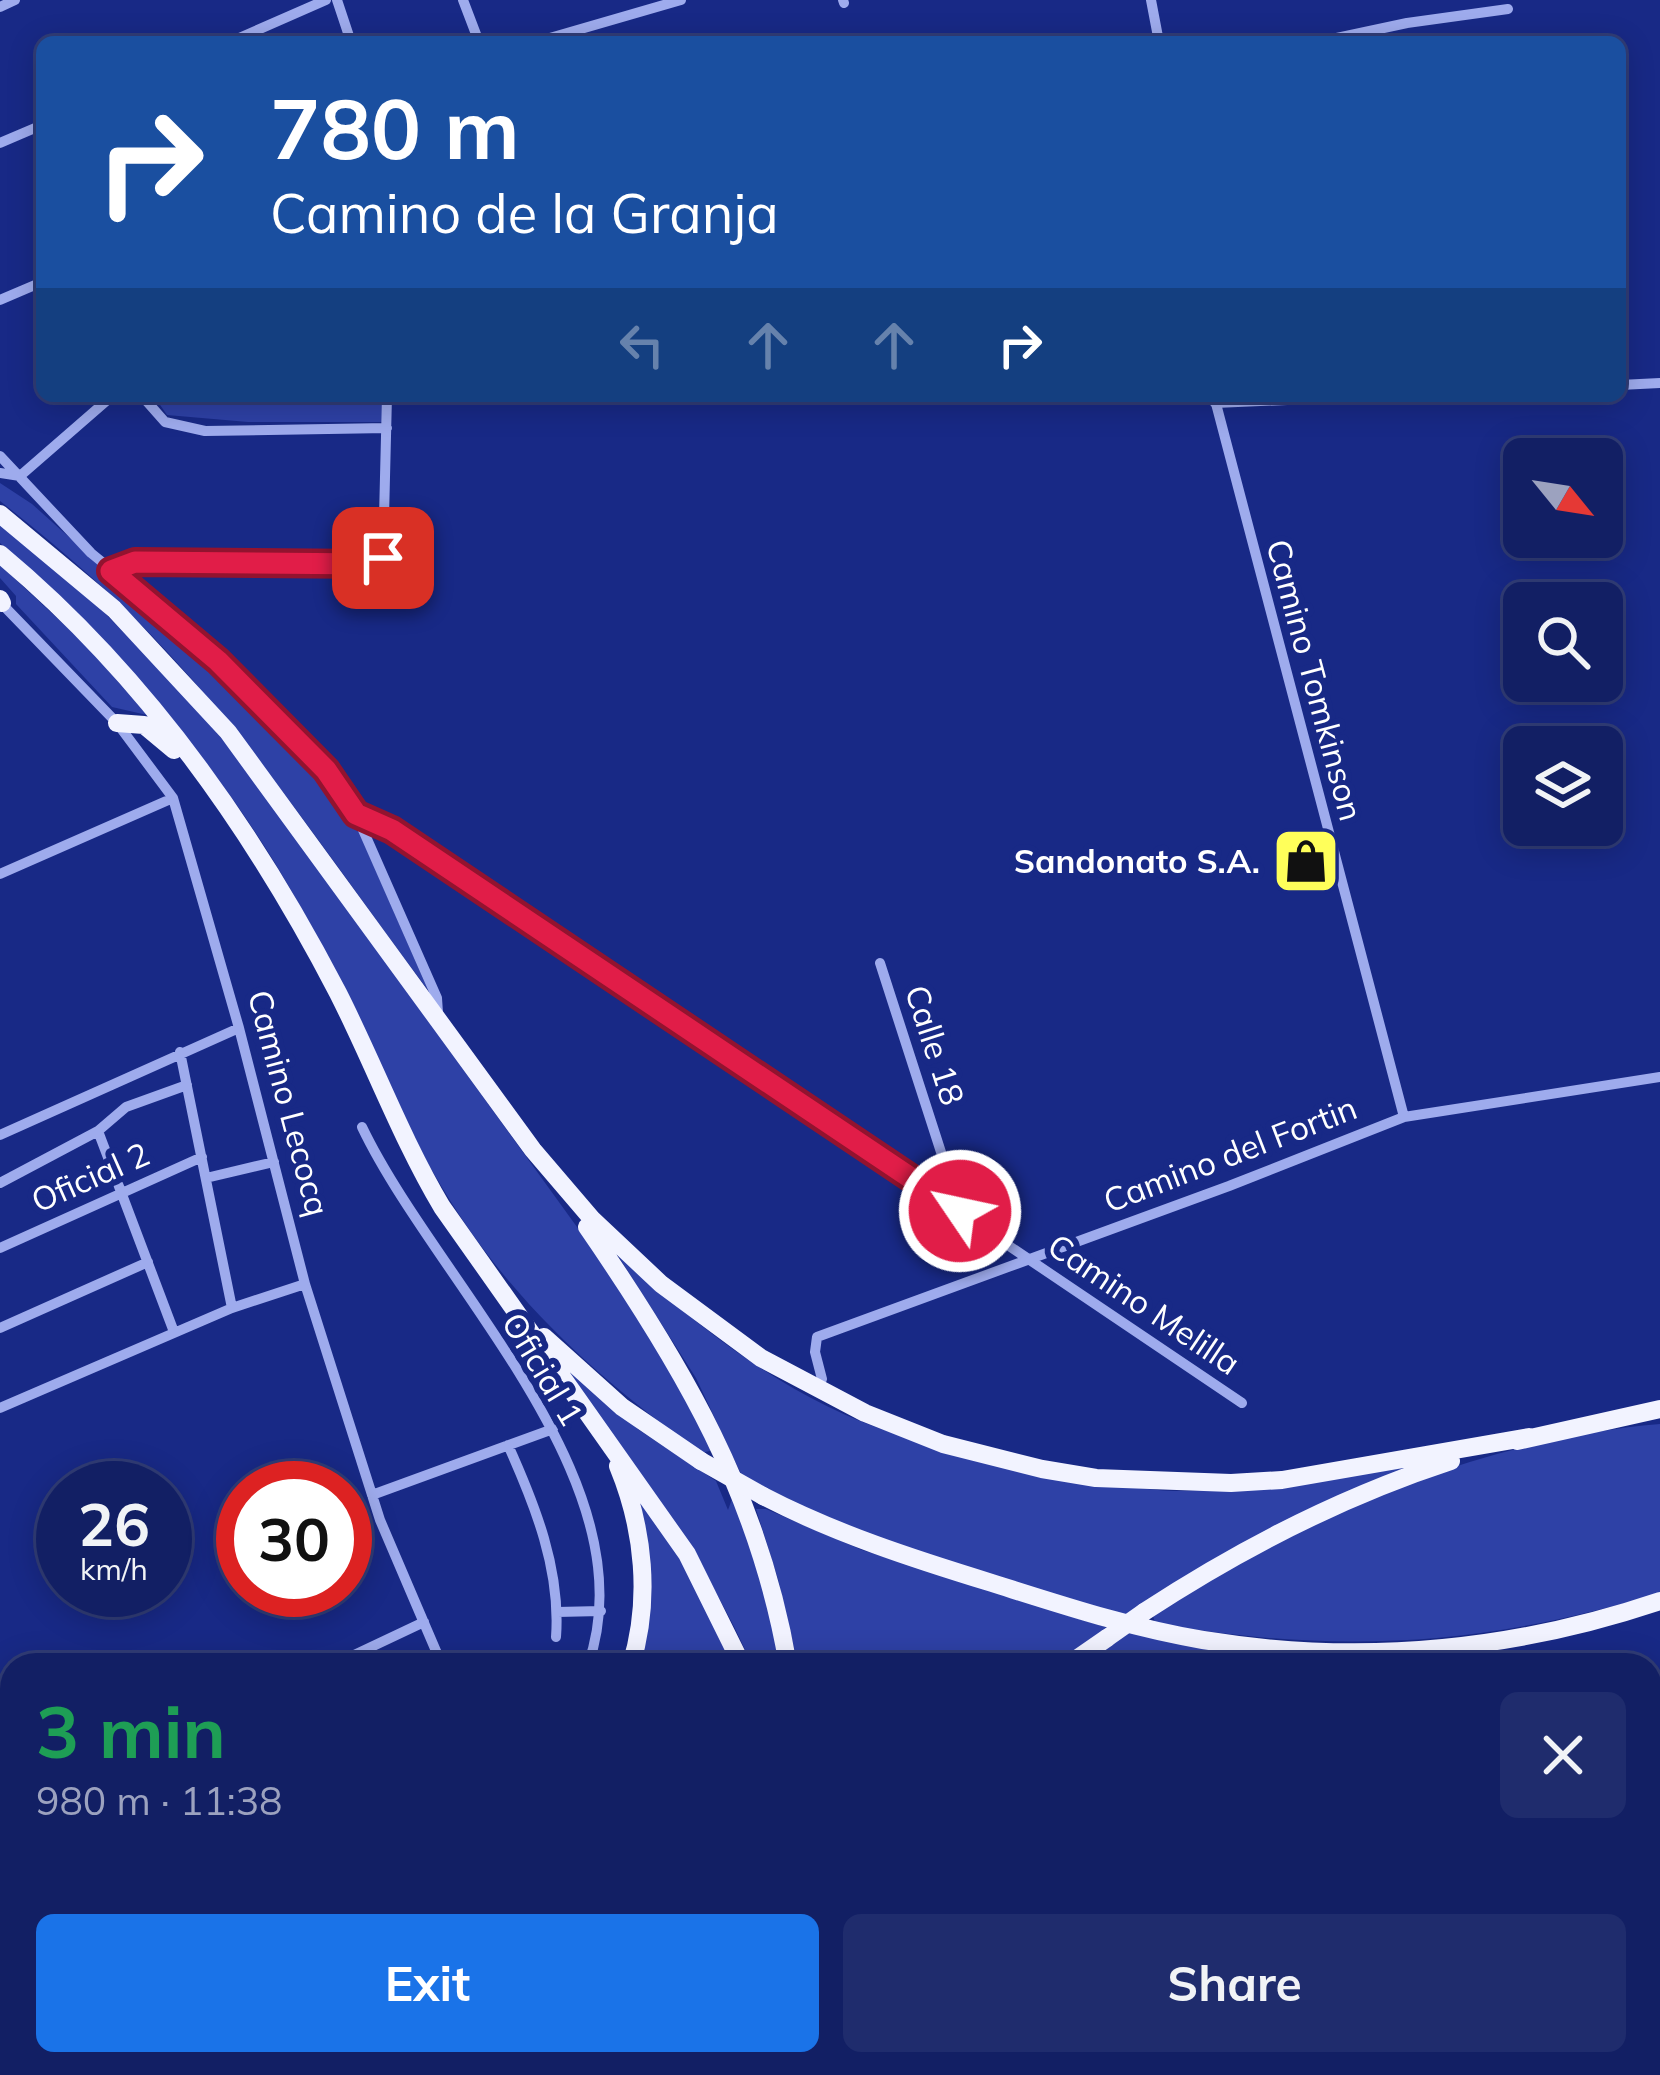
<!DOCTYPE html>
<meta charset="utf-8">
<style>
:root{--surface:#121f64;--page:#1f2c6d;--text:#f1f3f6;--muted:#9ca2bf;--line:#313d78;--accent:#1a73e8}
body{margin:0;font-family:Mulish,sans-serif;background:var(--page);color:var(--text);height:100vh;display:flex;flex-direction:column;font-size:45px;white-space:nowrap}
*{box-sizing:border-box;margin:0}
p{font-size:39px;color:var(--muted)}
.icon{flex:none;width:66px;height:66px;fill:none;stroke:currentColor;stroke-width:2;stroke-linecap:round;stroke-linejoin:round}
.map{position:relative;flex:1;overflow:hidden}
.details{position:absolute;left:0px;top:1653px;width:1662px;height:423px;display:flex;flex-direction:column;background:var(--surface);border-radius:36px 36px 0 0;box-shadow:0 6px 30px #0003,0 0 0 3px var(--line)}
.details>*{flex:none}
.hud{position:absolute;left:36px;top:36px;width:1590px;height:366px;border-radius:18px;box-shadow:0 6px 30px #0003,0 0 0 3px var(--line);background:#1a4fa0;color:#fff;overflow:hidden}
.needle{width:78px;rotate:120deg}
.buttons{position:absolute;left:1503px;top:438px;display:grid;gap:24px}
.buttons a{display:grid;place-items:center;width:120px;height:120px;border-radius:18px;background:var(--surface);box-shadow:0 6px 30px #0003,0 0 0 3px var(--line);font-size:60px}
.speed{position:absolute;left:36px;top:1461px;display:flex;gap:24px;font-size:60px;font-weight:700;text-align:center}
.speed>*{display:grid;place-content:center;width:156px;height:156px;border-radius:50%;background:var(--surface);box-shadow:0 6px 30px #0003,0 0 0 3px var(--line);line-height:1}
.speed small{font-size:30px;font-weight:400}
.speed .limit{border:18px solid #d22;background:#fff;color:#111}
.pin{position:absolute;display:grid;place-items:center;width:102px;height:102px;color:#fff;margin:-51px;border-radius:24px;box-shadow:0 6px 18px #0006}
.me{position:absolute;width:132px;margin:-66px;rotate:304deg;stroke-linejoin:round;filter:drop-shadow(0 0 9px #0008)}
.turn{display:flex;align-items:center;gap:42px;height:252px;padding:0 36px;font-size:54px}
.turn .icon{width:156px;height:156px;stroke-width:2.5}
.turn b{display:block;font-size:84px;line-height:102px}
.lanes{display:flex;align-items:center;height:114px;padding:0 36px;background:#0003;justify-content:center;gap:60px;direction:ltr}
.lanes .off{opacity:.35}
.round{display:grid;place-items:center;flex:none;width:126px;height:126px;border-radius:18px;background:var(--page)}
.headline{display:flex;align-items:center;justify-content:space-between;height:204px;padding:0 36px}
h1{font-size:72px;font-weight:700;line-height:90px;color:#1e9e55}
.action{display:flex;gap:24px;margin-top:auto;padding:24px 36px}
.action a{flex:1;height:138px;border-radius:18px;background:var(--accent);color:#fff;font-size:48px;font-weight:700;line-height:138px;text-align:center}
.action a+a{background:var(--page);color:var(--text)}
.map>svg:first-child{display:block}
.green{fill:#2e41a6}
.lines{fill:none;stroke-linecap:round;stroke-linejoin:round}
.minor{stroke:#9eabed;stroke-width:10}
.tertiary{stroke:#9eabed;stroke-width:14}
.secondary{stroke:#cbd1f9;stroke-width:15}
.primary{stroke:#e4e7ff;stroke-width:16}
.trunk{stroke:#f2f3ff;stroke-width:18}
.trunk-bridge{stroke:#f2f3ff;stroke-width:18}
.route-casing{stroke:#92132f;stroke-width:30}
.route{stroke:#e11d48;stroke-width:21}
.labels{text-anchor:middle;stroke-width:12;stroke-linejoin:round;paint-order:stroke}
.street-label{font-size:33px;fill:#fff;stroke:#182986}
.poi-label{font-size:33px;font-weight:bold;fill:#fff;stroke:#182986;text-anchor:end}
</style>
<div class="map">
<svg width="1660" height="2075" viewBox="0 0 1660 2075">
<rect width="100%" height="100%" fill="#182986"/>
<path class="green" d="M 154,396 L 386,396 L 382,422 L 248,422 L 167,415 Z
M 0,483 L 32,504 L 176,633 L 332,789 L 353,818 L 428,990 C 343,877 266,759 170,655 C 118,598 60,548 0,501 Z
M 0,522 L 93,601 L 196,707 L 243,765 L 616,1281 L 659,1347 L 713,1450 L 702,1453 C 599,1380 509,1299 443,1189 C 386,1096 350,991 295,897 C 217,760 116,648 0,543 Z
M 0,565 L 86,645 L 147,715 L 112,707 L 16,604 L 16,596 L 0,578 Z
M 615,1251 C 695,1326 790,1401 896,1434 C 936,1447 979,1454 1020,1463 C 1077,1477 1131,1492 1190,1491 C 1267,1491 1340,1474 1416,1466 L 1125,1617 L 892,1543 L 836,1522 L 742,1476 L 696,1378 Z
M 566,1367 L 639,1430 L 716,1481 L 728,1510 L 732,1499 L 736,1504 L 766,1594 L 781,1665 L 752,1665 C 703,1552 633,1469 566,1367 Z
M 1660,1424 L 1660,1593 C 1484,1646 1336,1655 1155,1623 L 1152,1612 C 1300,1516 1483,1439 1660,1424 Z
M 635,1487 L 665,1528 L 738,1665 L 637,1665 Z
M 756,1509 L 766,1509 L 862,1550 L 1108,1628 L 1054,1665 L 798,1665 L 778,1579 Z
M 1127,1632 L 1329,1660 L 1292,1665 L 1074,1665 Z
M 788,2064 L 848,2064 L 873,2075 L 786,2075 Z"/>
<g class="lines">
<path class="minor" d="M 337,0 L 351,42
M 463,0 L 479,42
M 843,0 L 844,3
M 1151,0 L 1159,42
M 0,7 L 15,0
M 230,42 L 326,0
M 536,42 L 681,0
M 1318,42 L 1407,23 L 1508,9
M 0,143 L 42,125
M 0,300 L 42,282
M 1620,385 L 1660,383
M 142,396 L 165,422 L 205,431 L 387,428
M 1214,396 L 1404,1117
M 1215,403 L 1379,396
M 0,456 L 91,553 L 184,629 L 338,785 L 356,814 L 437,998 L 438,1013
M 0,473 L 20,476
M 20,476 L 112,396
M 111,571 L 135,562 L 379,563 L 383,558 L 387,396
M 0,602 L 117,723 L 173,798 L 239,1028 L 305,1284 L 380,1520 L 442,1665
M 356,814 L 392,830 L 1242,1403
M 0,874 L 173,798
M 880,963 L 960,1211
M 180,1052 L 232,1308
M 362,1127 C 436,1282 652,1482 588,1665
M 98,1131 L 174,1332
M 0,1135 L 239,1028
M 206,1178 L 274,1162
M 0,1183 L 98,1131 L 126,1107 L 187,1085
M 0,1248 L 202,1157
M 0,1328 L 148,1262
M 817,1389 L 822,1379 L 815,1352 L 817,1337 L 1229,1186 L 1404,1117 L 1660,1077
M 0,1408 L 232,1308 L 305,1284
M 508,1445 C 535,1505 561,1570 556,1637
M 372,1495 L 553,1429
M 557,1612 L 601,1611
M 333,1665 L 424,1622
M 0,1824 L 12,1816
M 620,2064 L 625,2075
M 740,2064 L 746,2075
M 1282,2064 L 1285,2075
M 1436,2064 L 1436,2075
M 1587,2064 L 1594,2075
M 200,2075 L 222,2064"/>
<path class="tertiary" d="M 0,1840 L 12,1841
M 1650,1890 L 1660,1889
M 1003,2075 L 1012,2064"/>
<path class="secondary" d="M 461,2075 L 478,2064"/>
<path class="primary" d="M 774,2075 L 776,2064"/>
<path class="trunk" d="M 0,514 L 114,609 L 228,732 L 533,1150 L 592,1219 L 661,1284 L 761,1358 L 865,1413 L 943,1444 L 1042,1469 L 1096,1478 L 1231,1483 L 1282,1480 L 1529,1437
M 0,554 C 144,674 252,827 338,993 C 374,1064 401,1138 442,1207 L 687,1554 L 742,1665
M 0,599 L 2,603
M 117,723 L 144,725 L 174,750
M 587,1227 C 683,1366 759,1495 788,1665
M 544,1337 L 622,1407 L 701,1461
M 1517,1441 L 1660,1409
M 618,1466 C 644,1529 651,1600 631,1665
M 763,1496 C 836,1534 914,1559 992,1583 C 1062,1605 1131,1628 1203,1640 C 1357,1665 1512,1651 1660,1601
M 1144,1612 C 1240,1549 1341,1497 1451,1461
M 1068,1665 L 1107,1638
M 1334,1665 L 1370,1660
M 860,2064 L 892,2074 L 937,2064
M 443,2075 L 453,2064
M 958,2075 L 969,2064"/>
<path class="trunk-bridge" d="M 701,1461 L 763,1496
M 1107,1638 L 1144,1612"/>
</g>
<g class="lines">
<defs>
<path id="route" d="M 383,558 L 375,564 L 135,562 L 111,571 L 218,661 L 326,770 L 356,814 L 392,830 L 960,1211"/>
</defs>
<use href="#route" class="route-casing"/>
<use href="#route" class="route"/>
</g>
<defs>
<symbol id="shop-square" viewBox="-11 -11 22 22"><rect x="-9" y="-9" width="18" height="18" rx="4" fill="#ffff5a" stroke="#182986"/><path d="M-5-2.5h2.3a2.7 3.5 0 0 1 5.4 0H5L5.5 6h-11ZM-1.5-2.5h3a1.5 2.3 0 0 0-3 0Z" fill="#111"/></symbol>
</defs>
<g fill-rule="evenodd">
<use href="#shop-square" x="1268" y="823" width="76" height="76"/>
</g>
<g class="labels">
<g class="street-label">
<text transform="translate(1315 680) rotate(75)" y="12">Camino Tomkinson</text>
<text transform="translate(935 1045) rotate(72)" y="12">Calle 18</text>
<text transform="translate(289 1103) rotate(75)" y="12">Camino Lecocq</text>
<text transform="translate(1230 1154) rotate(-21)" y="12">Camino del Fortin</text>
<text transform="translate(90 1177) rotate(-24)" y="12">Oficial 2</text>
<text transform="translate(1144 1304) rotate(34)" y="12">Camino Melilla</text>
<text transform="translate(543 1369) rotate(59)" y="12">Oficial 1</text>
</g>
<g class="poi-label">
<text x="1260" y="873">Sandonato S.A.</text>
</g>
</g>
</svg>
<div class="buttons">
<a><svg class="needle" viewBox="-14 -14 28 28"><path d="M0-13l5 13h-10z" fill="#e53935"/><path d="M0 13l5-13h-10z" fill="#9ca2bf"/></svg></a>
<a><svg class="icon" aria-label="search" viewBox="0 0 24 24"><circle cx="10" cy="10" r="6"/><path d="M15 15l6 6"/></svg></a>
<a><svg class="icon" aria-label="layers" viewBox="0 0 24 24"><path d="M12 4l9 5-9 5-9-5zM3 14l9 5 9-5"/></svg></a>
</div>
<div class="speed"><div>26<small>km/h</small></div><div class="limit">30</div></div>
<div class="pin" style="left:383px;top:558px;background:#d93025"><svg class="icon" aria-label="arrive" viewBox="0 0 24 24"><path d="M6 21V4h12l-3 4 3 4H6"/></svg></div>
<svg class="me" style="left:960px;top:1211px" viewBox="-20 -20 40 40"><circle r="17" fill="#e11d48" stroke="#fff" stroke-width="3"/><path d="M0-11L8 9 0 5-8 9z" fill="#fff"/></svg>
<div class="hud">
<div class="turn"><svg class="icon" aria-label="right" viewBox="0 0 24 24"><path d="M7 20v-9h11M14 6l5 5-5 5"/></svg><div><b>780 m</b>Camino de la Granja</div></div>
<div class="lanes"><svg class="icon off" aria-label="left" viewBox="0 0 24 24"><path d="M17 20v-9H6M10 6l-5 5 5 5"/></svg><svg class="icon off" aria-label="ahead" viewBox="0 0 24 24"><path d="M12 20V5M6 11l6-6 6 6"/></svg><svg class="icon off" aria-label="ahead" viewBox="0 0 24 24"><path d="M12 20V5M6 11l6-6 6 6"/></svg><svg class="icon" aria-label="right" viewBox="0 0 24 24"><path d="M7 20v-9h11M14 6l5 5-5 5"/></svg></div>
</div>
<section class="details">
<div class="headline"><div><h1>3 min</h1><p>980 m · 11:38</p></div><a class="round"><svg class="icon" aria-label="close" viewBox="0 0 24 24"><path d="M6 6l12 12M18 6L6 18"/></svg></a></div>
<div class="action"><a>Exit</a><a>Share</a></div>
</section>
</div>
